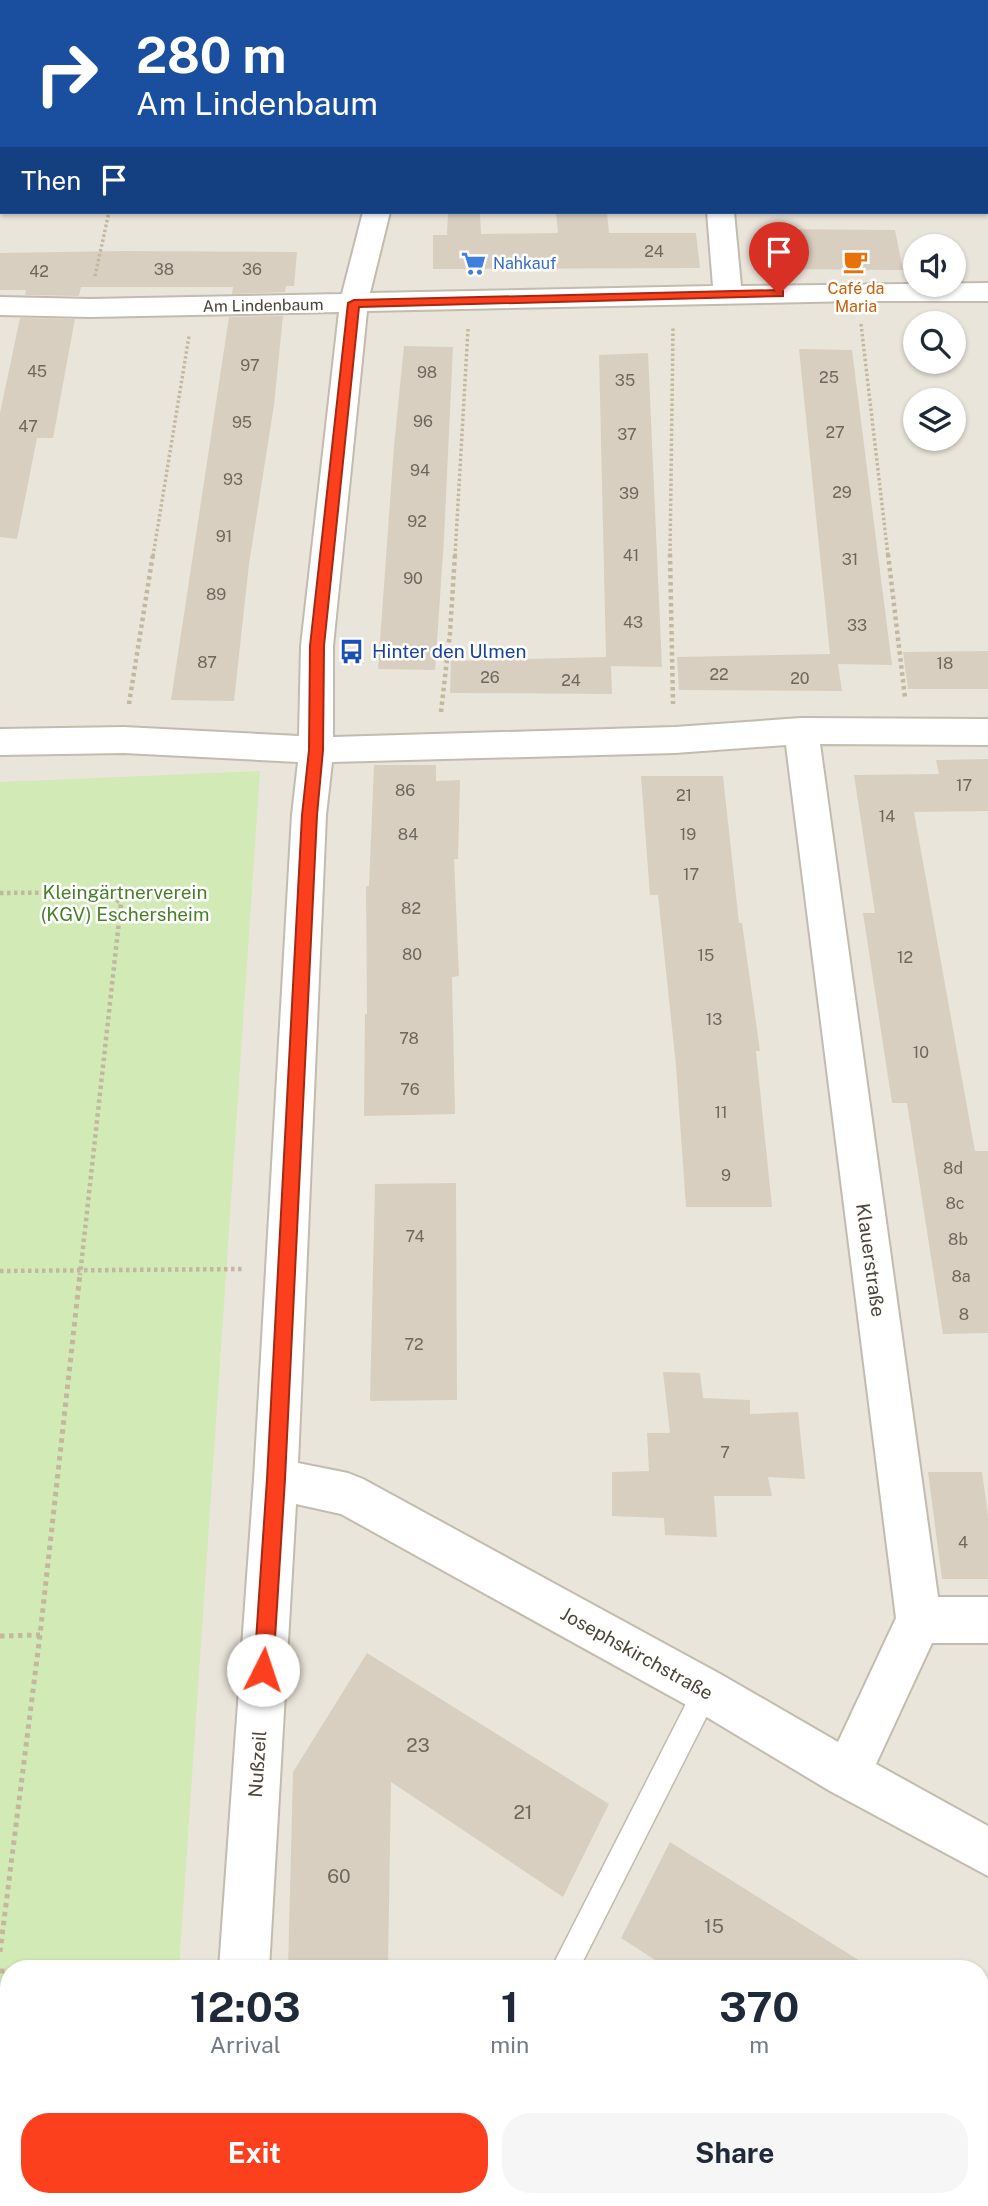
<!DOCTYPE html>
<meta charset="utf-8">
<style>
:root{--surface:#fff;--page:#f6f6f7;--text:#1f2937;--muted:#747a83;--accent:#fc3f1d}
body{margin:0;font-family:"Public Sans",sans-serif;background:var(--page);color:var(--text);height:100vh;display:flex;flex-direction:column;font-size:26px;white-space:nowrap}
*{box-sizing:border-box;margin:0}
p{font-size:23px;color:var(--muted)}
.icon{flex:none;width:38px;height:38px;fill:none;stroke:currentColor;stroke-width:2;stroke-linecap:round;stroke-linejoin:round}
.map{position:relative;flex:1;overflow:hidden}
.sheet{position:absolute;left:0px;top:1960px;width:989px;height:247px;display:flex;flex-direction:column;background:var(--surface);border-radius:28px 28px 0 0;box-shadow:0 2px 5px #0004}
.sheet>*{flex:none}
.guide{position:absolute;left:0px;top:0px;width:989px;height:214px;box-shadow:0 2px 5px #0004;background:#1a4fa0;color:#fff;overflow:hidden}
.buttons{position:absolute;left:903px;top:234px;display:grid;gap:14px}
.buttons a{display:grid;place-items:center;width:63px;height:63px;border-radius:50%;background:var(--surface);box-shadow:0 2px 5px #0004;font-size:35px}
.pin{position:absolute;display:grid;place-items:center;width:60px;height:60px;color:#fff;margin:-72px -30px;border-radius:50% 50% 50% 0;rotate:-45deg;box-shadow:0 0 7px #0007}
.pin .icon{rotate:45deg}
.me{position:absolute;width:77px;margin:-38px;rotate:4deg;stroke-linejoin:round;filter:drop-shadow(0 0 5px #0008)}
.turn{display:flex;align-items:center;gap:24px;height:147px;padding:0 21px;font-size:32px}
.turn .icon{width:91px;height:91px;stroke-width:2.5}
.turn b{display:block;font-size:49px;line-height:60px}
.then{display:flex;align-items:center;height:66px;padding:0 21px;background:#0003;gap:14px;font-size:26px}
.eta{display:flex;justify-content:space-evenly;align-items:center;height:119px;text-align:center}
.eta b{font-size:42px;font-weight:700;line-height:49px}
.button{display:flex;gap:14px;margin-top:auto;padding:14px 21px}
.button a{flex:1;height:80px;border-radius:28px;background:var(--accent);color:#fff;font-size:28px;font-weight:700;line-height:80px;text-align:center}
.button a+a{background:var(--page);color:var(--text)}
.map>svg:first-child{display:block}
.residential{fill:#eae5da;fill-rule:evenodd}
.green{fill:#d2eab5}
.building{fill:#d8cfc1}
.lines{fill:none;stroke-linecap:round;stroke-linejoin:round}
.service-casing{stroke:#c2bbae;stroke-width:3}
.minor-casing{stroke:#c2bbae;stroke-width:4}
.path-far2{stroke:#c4b79f;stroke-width:3.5;stroke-dasharray:2.5 2.5;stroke-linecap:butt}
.path-far1{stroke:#c4b79f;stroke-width:4.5;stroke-dasharray:3.5 3.5;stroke-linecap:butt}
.path{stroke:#c4b79f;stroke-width:5;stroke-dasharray:4.5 4.5;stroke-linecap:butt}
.service{fill:#fff;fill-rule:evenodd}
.minor{fill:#fff;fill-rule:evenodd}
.route{fill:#fc3f1d;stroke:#a42913;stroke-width:2}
.labels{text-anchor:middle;stroke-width:5;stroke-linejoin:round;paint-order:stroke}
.number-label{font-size:16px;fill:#6e675b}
.far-shop-label{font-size:16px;fill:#366cbe;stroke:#fff;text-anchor:start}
.far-food-label{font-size:16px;fill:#c56008;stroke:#fff}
.far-street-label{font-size:16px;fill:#4b4439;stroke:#fff}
.transit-label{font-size:19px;fill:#164399;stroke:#fff;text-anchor:start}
.park-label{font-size:19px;fill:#4a7f2a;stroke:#fff}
.street-label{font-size:19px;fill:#4b4439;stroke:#fff}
.near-number-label{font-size:19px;fill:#6e675b}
</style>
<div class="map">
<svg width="988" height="2206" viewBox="0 0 988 2206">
<rect width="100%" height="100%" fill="#f6f3ec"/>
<path class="residential" d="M 0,0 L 988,0 L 988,2206 L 0,2206 ZM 2,2 L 987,2 L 987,212 L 2,212 ZM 915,247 L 954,247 L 954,285 L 915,285 ZM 915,324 L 954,324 L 954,362 L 915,362 ZM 915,401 L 954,401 L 954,439 L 915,439 ZM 9,1969 L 980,1969 L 980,2198 L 9,2198 Z"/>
<path class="green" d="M 260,771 L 179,1969 L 9,1969 L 9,2132 L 0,2133 L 0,782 Z"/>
<path class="building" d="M 448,212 L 480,212 L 481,234 L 558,233 L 556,212 L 607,212 L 609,233 L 696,233 L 700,268 L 433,269 L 433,235 L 447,235 Z
M 766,229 L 895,230 L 903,270 L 771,269 Z
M 123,251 L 297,252 L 294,286 L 286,286 L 285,292 L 232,294 L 233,287 L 81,287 L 79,296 L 25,295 L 26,290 L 0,290 L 0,253 Z
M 283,316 L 274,405 L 249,564 L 234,701 L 171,700 L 229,317 Z
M 20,318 L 75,319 L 53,438 L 37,438 L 17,539 L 0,537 L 0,413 Z
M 404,346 L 453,347 L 444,539 L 435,670 L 378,669 L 394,446 Z
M 799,349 L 852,350 L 892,665 L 838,664 L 842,691 L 679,690 L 677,657 L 830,654 Z
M 648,353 L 662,667 L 611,666 L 612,694 L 450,693 L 451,661 L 606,657 L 599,355 Z
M 988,651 L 988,689 L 908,689 L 903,652 Z
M 988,759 L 988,811 L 914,812 L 975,1151 L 988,1151 L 988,1333 L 943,1334 L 907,1103 L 892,1103 L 863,913 L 875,913 L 854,775 L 939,774 L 936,760 Z
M 374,765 L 436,765 L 436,781 L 460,780 L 458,859 L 454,859 L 459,976 L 452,977 L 455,1114 L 364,1116 L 365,1014 L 367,1014 L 366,886 L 369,886 Z
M 641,776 L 723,776 L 739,923 L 742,923 L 760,1051 L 756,1051 L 772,1207 L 686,1207 L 676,1066 L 658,895 L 650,895 Z
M 456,1183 L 457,1400 L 370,1401 L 375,1184 Z
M 663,1372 L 700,1373 L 703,1398 L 750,1400 L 750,1414 L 798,1412 L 805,1479 L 768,1477 L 772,1496 L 714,1496 L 717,1537 L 665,1535 L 664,1518 L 612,1516 L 612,1472 L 649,1471 L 647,1433 L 670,1433 Z
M 928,1472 L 982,1472 L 988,1515 L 988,1579 L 942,1579 Z
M 367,1653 L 609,1804 L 563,1897 L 391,1782 L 388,1969 L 288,1969 L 293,1772 Z
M 670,1842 L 873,1969 L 669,1969 L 621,1938 Z"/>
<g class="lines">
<defs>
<path id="service" d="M 706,1678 L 715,1682 L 719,1691 L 715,1700 L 579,1969 L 551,1969 L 697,1682 Z
M 508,2198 L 536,2198 L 535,2206 L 507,2206 Z"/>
<path id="minor" d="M 0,0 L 14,0 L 2,2 L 0,9 Z
M 416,0 L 440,0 L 440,2 L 416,2 Z
M 688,0 L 712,0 L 712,2 L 688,2 Z
M 363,212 L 390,212 L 370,293 L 713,286 L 707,212 L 734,212 L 741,286 L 988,283 L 988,301 L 857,301 L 367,311 L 333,646 L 333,737 L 675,727 L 801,718 L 988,719 L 988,745 L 820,744 L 938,1597 L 988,1597 L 988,1643 L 932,1643 L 876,1764 L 988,1826 L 988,1876 L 830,1791 L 690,1707 L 341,1514 L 296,1504 L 269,1969 L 219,1969 L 254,1479 L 292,815 L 298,762 L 124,753 L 0,755 L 0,729 L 124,727 L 299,736 L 301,646 L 339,312 L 90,317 L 0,315 L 0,297 L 90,299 L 342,294 ZM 786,745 L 896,1618 L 838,1742 L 722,1675 L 363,1479 L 348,1473 L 298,1463 L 326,815 L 332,762 L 675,753 Z
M 210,2198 L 262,2198 L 262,2206 L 210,2206 Z"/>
</defs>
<use href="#service" class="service-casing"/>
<use href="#minor" class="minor-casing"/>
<path class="path-far2" d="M 95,276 L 109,212
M 861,324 L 888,556
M 153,556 L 189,336
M 455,556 L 468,329
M 670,556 L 673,328"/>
<path class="path-far1" d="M 670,554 L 673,704
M 888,554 L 905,698
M 129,704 L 153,554
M 441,712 L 450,633 L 455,554
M 0,893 L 105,892 L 121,903 L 80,1275
M 0,1271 L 244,1269"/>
<path class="path" d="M 0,1636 L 40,1635
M 0,1952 L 40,1635 L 80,1274
M 0,1971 L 9,1971"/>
<use href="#service" class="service"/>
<use href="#minor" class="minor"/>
</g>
<path class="route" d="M 779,290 L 783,291 L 783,296 L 359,307 L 324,646 L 323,750 L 317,815 L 285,1479 L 273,1670 L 270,1676 L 263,1679 L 257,1676 L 254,1670 L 267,1479 L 302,815 L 309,750 L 310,646 L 348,303 L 354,300 Z"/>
<defs>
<symbol id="cafe-bare" viewBox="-9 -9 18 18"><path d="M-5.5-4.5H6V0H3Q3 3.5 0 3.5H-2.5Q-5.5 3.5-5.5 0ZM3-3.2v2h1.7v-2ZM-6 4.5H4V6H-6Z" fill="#e8710a" stroke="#fff" stroke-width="2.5" paint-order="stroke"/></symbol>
<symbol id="supermarket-bare" viewBox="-9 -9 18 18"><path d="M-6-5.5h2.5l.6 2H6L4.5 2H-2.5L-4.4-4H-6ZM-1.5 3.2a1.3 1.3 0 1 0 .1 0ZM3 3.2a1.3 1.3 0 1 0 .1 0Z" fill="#3f7fe0" stroke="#fff" stroke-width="2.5" paint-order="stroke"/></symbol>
<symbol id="bus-bare" viewBox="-9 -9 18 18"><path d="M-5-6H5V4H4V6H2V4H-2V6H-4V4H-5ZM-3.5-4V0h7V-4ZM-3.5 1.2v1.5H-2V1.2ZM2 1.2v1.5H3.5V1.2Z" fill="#1a4fb4" stroke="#fff" stroke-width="2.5" paint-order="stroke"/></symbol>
</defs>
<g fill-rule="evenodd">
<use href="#cafe-bare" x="838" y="244" width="35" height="35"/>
<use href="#supermarket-bare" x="456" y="246" width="35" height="35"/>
<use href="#bus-bare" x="334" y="634" width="35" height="35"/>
</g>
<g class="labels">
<g class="number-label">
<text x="654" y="257">24</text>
<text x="164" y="275">38</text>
<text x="252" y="275">36</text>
<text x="39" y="277">42</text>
<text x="250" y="371">97</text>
<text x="37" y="377">45</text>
<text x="427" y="378">98</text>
<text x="829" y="383">25</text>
<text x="625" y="386">35</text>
<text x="423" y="427">96</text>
<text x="242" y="428">95</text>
<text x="28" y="432">47</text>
<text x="835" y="438">27</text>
<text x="627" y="440">37</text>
<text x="420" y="476">94</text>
<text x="233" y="485">93</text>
<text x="842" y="498">29</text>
<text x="629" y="499">39</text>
<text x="417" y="527">92</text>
<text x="224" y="542">91</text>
<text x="631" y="561">41</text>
<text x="850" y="565">31</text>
<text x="413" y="584">90</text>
<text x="216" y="600">89</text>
<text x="633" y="628">43</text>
<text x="857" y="631">33</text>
<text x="207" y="668">87</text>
<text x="945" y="669">18</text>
<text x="719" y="680">22</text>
<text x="490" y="683">26</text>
<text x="800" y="684">20</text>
<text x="571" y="686">24</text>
<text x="964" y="791">17</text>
<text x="405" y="796">86</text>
<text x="684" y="801">21</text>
<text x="887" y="822">14</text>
<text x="408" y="840">84</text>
<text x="688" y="840">19</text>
<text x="691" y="880">17</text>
<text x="411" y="914">82</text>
<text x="412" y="960">80</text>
<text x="706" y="961">15</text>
<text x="905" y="963">12</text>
<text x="714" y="1025">13</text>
<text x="409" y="1044">78</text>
<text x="921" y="1058">10</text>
<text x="410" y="1095">76</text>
<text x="721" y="1118">11</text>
<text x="953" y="1174">8d</text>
<text x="726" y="1181">9</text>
<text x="955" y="1209">8c</text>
<text x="415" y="1242">74</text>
<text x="958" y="1245">8b</text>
<text x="961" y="1282">8a</text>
<text x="964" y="1320">8</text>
<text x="414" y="1350">72</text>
<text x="725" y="1458">7</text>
<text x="963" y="1548">4</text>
</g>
<g class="far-shop-label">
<text x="493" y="269">Nahkauf</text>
</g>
<g class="far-food-label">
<text x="856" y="294">Café da<tspan x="856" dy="18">Maria</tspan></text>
</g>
<g class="far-street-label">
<text transform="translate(263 305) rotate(-1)" y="6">Am Lindenbaum</text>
</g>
<g class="transit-label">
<text x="372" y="658">Hinter den Ulmen</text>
</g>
<g class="park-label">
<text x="125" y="899">Kleingärtnerverein<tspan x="125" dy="22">(KGV) Eschersheim</tspan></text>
</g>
<g class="street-label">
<text transform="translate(871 1260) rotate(82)" y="7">Klauerstraße</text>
<text transform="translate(637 1653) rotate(29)" y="7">Josephskirchstraße</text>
<text transform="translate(257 1764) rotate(-86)" y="7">Nußzeil</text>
</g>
<g class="near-number-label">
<text x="418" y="1752">23</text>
<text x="523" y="1819">21</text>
<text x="339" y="1883">60</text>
<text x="714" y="1933">15</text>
</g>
</g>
</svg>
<div class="buttons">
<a><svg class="icon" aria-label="sound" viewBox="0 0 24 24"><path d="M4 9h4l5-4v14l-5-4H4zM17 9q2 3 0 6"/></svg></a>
<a><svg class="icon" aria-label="search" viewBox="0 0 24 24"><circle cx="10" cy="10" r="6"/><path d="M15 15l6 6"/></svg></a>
<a><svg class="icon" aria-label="layers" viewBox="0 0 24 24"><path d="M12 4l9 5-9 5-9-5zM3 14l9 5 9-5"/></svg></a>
</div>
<div class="pin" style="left:779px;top:294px;background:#d93025"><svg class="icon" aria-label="arrive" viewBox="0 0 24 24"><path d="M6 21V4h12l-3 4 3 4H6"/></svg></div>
<svg class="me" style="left:263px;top:1670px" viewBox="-20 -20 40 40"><circle r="19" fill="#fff"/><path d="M0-13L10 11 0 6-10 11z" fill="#fc3f1d"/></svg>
<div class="guide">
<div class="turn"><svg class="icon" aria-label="right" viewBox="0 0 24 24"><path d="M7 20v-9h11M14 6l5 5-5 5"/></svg><div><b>280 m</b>Am Lindenbaum</div></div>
<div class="then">Then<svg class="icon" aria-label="arrive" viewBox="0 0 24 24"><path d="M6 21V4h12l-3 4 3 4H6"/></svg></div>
</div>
<section class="sheet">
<div class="eta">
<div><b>12:03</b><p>Arrival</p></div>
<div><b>1</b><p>min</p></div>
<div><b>370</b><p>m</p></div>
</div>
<div class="button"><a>Exit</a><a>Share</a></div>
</section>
</div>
